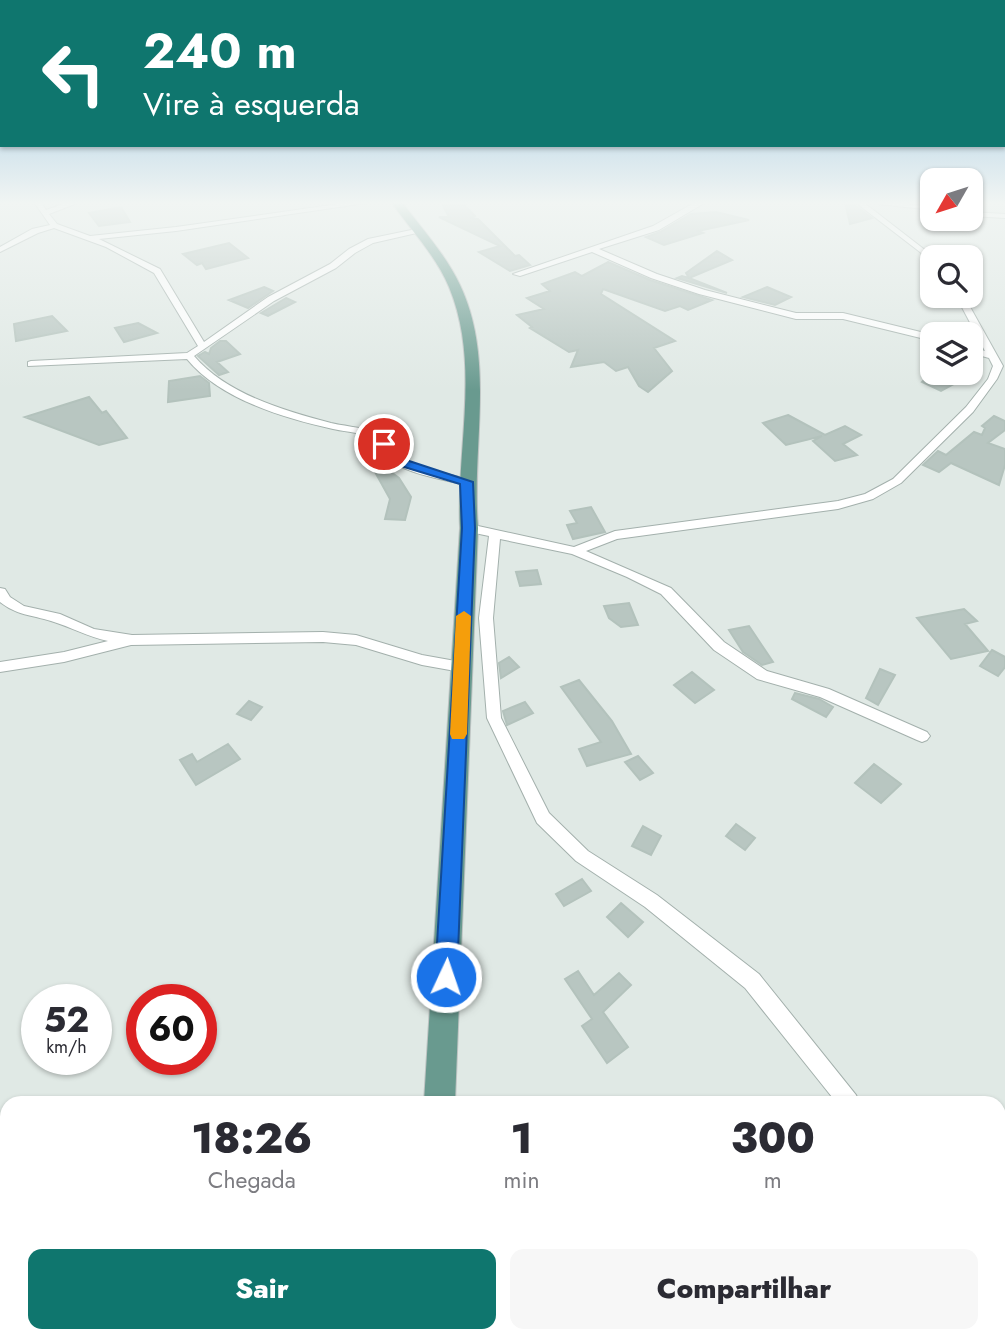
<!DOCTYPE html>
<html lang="pt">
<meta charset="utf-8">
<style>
:root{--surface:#fff;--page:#f7f7f7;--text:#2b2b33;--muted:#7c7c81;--accent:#0f766e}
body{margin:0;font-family:Jost,sans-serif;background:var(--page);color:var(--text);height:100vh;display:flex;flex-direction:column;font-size:26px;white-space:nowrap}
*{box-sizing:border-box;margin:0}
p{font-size:23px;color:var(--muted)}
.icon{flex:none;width:38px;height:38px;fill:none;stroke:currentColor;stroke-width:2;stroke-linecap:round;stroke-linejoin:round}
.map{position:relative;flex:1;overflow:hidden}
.sheet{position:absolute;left:0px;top:1096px;width:1006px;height:247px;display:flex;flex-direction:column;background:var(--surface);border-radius:21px 21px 0 0;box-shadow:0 2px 5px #0004}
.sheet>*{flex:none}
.guide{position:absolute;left:0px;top:0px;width:1006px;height:147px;box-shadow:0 2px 5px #0004;background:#0f766e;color:#fff;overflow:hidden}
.needle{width:46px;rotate:231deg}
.buttons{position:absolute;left:920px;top:168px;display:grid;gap:14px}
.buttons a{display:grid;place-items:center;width:63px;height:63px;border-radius:14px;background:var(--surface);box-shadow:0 2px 5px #0004;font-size:35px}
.speed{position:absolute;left:21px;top:984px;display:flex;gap:14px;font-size:35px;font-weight:700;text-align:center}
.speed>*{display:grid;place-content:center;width:91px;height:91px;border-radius:50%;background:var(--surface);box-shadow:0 2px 5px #0004;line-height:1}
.speed small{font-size:18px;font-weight:400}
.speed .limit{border:10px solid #d22;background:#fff;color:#111}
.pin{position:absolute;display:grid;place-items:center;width:60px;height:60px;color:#fff;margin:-30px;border:4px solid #fff;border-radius:50%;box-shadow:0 2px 7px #0007}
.me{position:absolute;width:77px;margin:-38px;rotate:3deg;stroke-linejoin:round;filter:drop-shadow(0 0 5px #0008)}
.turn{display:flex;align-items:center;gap:24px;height:147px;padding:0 28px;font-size:32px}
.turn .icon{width:91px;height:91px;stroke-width:2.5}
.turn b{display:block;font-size:49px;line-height:60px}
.eta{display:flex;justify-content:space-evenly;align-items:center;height:119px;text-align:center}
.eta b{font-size:42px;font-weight:800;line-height:49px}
.cta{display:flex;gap:14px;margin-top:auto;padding:14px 28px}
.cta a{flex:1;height:80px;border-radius:14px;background:var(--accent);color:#fff;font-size:28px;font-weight:800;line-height:80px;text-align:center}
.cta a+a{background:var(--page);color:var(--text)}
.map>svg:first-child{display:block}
.building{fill:#b8c6c1;stroke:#b3c2bc;stroke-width:2}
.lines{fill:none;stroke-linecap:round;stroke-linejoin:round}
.minor-casing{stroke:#a3b0ac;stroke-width:2}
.primary-casing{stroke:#bdc3c2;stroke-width:2}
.minor{fill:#fff;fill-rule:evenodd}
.primary{fill:#699a8f;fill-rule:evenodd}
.route{fill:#1a73e8;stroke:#114b97;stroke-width:2}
.slow{fill:#f59e0b}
</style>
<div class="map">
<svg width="1005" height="1341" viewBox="0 0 1005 1341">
<rect width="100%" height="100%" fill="#e0e9e5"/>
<path class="building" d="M 441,202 L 461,202 L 475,216 L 470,218 L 478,219 L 515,256 L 519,255 L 530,265 L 510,271 L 479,252 L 500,246 L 439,217 L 449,217 Z
M 845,202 L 850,202 L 872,218 L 850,224 Z
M 121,207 L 130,222 L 99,226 L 89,213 Z
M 716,212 L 749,220 L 698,231 L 703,233 L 664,245 L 646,237 L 660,232 L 691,214 Z
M 229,243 L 248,258 L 206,269 L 202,263 L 197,265 L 183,254 Z
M 717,251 L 732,260 L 689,278 L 727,293 L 677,278 L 682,276 L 689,278 L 686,273 Z
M 608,262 L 650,280 L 712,300 L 688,310 L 680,306 L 665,311 L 603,289 L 601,294 L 675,341 L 654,348 L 672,371 L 648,392 L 639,386 L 628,367 L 616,371 L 604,362 L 571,367 L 578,350 L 569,352 L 530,328 L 532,327 L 517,315 L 544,309 L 527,298 L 550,291 L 542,284 L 575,272 L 582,276 Z
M 264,287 L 273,291 L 248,308 L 229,300 Z
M 767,287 L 791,297 L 775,305 L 743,297 Z
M 286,298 L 295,302 L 268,316 L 261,313 Z
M 52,316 L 67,331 L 16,341 L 14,324 Z
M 138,323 L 157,333 L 124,342 L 115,328 Z
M 220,341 L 226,341 L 240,354 L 217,362 L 228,372 L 219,375 L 198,356 L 205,352 L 209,354 L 211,348 Z
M 932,373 L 974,373 L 941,391 L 922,382 Z
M 200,376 L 209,383 L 210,396 L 168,402 L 169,381 Z
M 89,397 L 102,413 L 106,411 L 127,438 L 99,445 L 25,417 Z
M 788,415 L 825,435 L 845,426 L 861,435 L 843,444 L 857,455 L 835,461 L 813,441 L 822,436 L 786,445 L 763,423 Z
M 994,416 L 1005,421 L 1005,430 L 988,443 L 1005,449 L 1005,465 L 999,485 L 951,463 L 939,472 L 923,465 L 938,451 L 946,455 L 974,432 L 982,435 L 985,428 L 982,426 Z
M 364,452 L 399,478 L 411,497 L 405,520 L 385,519 L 390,499 Z
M 591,507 L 605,532 L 573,539 L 567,525 L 577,523 L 570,511 Z
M 537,570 L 541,584 L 520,586 L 516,572 Z
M 629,603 L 638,625 L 621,627 L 609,618 L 604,606 Z
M 964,609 L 977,621 L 965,624 L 988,651 L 951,659 L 917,618 Z
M 749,626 L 773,662 L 762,665 L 743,652 L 729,630 Z
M 992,650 L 1005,657 L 1005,667 L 998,676 L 980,666 Z
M 509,657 L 519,667 L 501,678 L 499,663 Z
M 880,669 L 895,675 L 878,705 L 866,698 Z
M 692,672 L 714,690 L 695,703 L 674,685 Z
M 579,680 L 612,721 L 631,754 L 587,766 L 579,749 L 601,742 L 561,687 Z
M 795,693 L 819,699 L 833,707 L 826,717 L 792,699 Z
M 249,701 L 262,707 L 251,720 L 237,714 Z
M 525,702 L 533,713 L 507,725 L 503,711 Z
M 228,744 L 240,759 L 196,785 L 180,760 L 192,754 L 197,762 Z
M 638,756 L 653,773 L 640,780 L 625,762 Z
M 874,764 L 901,784 L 881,803 L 855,783 Z
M 736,824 L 755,838 L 745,850 L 726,836 Z
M 643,826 L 661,836 L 651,855 L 632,846 Z
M 582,879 L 591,891 L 564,906 L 556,894 Z
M 621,903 L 643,922 L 628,937 L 607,917 Z
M 578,971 L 594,995 L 619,973 L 631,985 L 603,1012 L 628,1047 L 607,1063 L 582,1026 L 592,1019 L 565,979 Z"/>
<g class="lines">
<defs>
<path id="minor" d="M 34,202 L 41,202 L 46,210 L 69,202 L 80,202 L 49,214 L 57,224 L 90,236 L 176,227 L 352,202 L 373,202 L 176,231 L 99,239 L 160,269 L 204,342 L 268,297 L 330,264 L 349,249 L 368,239 L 421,228 L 421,232 L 373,243 L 355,253 L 336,268 L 274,301 L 194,356 C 226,394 285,411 331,423 C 349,427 367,428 385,434 L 387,450 C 410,468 442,472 470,480 L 472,482 L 466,485 C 436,478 402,473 378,453 L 376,438 C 362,433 347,432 333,429 C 283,418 220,399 187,359 L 28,366 L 28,362 L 31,361 L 187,353 L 198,346 L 154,273 L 106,247 L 54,228 L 38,233 L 0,252 L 0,247 L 32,229 L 50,225 Z
M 706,202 L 659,230 L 599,249 L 657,274 L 705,290 L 796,313 L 843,313 L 933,335 L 933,341 L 843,319 L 796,319 L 699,294 L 651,278 L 592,252 L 520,276 L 513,274 L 653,226 L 694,203 Z
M 855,202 L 863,202 L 934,257 L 933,262 Z
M 875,202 L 933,206 L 933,210 L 878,204 Z
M 971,212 L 1005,214 L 1005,218 L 971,216 Z
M 956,296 L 964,296 L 1003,366 L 997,379 L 973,412 L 901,483 L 873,499 L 838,509 L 617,539 L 586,551 L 671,588 L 724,642 L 767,671 L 829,689 L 927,732 L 930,736 L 927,740 L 922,742 L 917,740 L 820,697 L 757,679 L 714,650 L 661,594 L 627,577 L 572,554 L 500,539 L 493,618 L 501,718 L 549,813 L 588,851 L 657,895 L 759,974 L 856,1095 L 859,1102 L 836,1102 L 745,988 L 645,907 L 576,861 L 537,823 L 487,718 L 479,618 L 489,536 L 465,531 L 463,528 L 469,524 L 574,547 L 615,531 L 838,501 L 865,494 L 893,479 L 966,407 L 988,379 L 993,366 L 989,358 L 971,353 L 971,347 L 985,351 Z
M 0,588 L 5,589 L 10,597 L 24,606 L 60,614 L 94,629 L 132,635 L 323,632 L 356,635 L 422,655 L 461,662 L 468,667 L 461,672 L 422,665 L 356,645 L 323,642 L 131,645 L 64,662 L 0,672 L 0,662 L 64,652 L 108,641 C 88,637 71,627 51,621 C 32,615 16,615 0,602 Z
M 999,1292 L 1005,1295 L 1005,1324 L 999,1322 Z"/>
<path id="primary" d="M 391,202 L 402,202 C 422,229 446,255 460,285 C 496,361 471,448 478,528 L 455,1102 L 424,1102 L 460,528 C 456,448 481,364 449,287 C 436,256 411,230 391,202 Z
M 410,1335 L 446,1335 L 446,1341 L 410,1341 Z"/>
</defs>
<use href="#minor" class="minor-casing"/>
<use href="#primary" class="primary-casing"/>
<use href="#minor" class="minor"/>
<use href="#primary" class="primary"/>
</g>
<linearGradient id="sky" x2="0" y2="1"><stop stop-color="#83b8dc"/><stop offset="0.52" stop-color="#f1f5f3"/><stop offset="1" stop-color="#f1f5f3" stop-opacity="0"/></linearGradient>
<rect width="1005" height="390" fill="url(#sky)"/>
<path class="route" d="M 384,441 L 388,442 L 388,450 L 397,457 L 473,482 L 475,528 L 457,977 L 453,984 L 446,988 L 438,984 L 435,977 L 462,528 L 460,484 L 388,462 L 376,451 L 380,442 Z"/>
<path class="slow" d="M 464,611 L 471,616 L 467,734 L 464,739 L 452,739 L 450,734 L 456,616 Z"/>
</svg>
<div class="buttons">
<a><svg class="needle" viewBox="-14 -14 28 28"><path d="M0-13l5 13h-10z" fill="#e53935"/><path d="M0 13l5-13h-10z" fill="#7c7c81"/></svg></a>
<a><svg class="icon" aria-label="search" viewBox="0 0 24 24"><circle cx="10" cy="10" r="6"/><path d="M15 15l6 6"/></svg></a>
<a><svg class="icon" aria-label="layers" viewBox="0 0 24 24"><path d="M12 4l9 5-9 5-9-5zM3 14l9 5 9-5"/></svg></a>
</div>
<div class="speed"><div>52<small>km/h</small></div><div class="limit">60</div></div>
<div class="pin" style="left:384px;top:444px;background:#d93025"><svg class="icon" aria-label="arrive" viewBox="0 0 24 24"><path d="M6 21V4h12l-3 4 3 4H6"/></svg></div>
<svg class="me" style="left:446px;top:977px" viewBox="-20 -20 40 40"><circle r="17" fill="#1a73e8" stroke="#fff" stroke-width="3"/><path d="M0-11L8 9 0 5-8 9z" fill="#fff"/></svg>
<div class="guide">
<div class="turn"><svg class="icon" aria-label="left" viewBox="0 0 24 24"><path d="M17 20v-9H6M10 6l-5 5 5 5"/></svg><div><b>240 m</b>Vire à esquerda</div></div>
</div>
<section class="sheet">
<div class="eta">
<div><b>18:26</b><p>Chegada</p></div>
<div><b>1</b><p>min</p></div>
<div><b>300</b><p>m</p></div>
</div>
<div class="cta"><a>Sair</a><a>Compartilhar</a></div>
</section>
</div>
